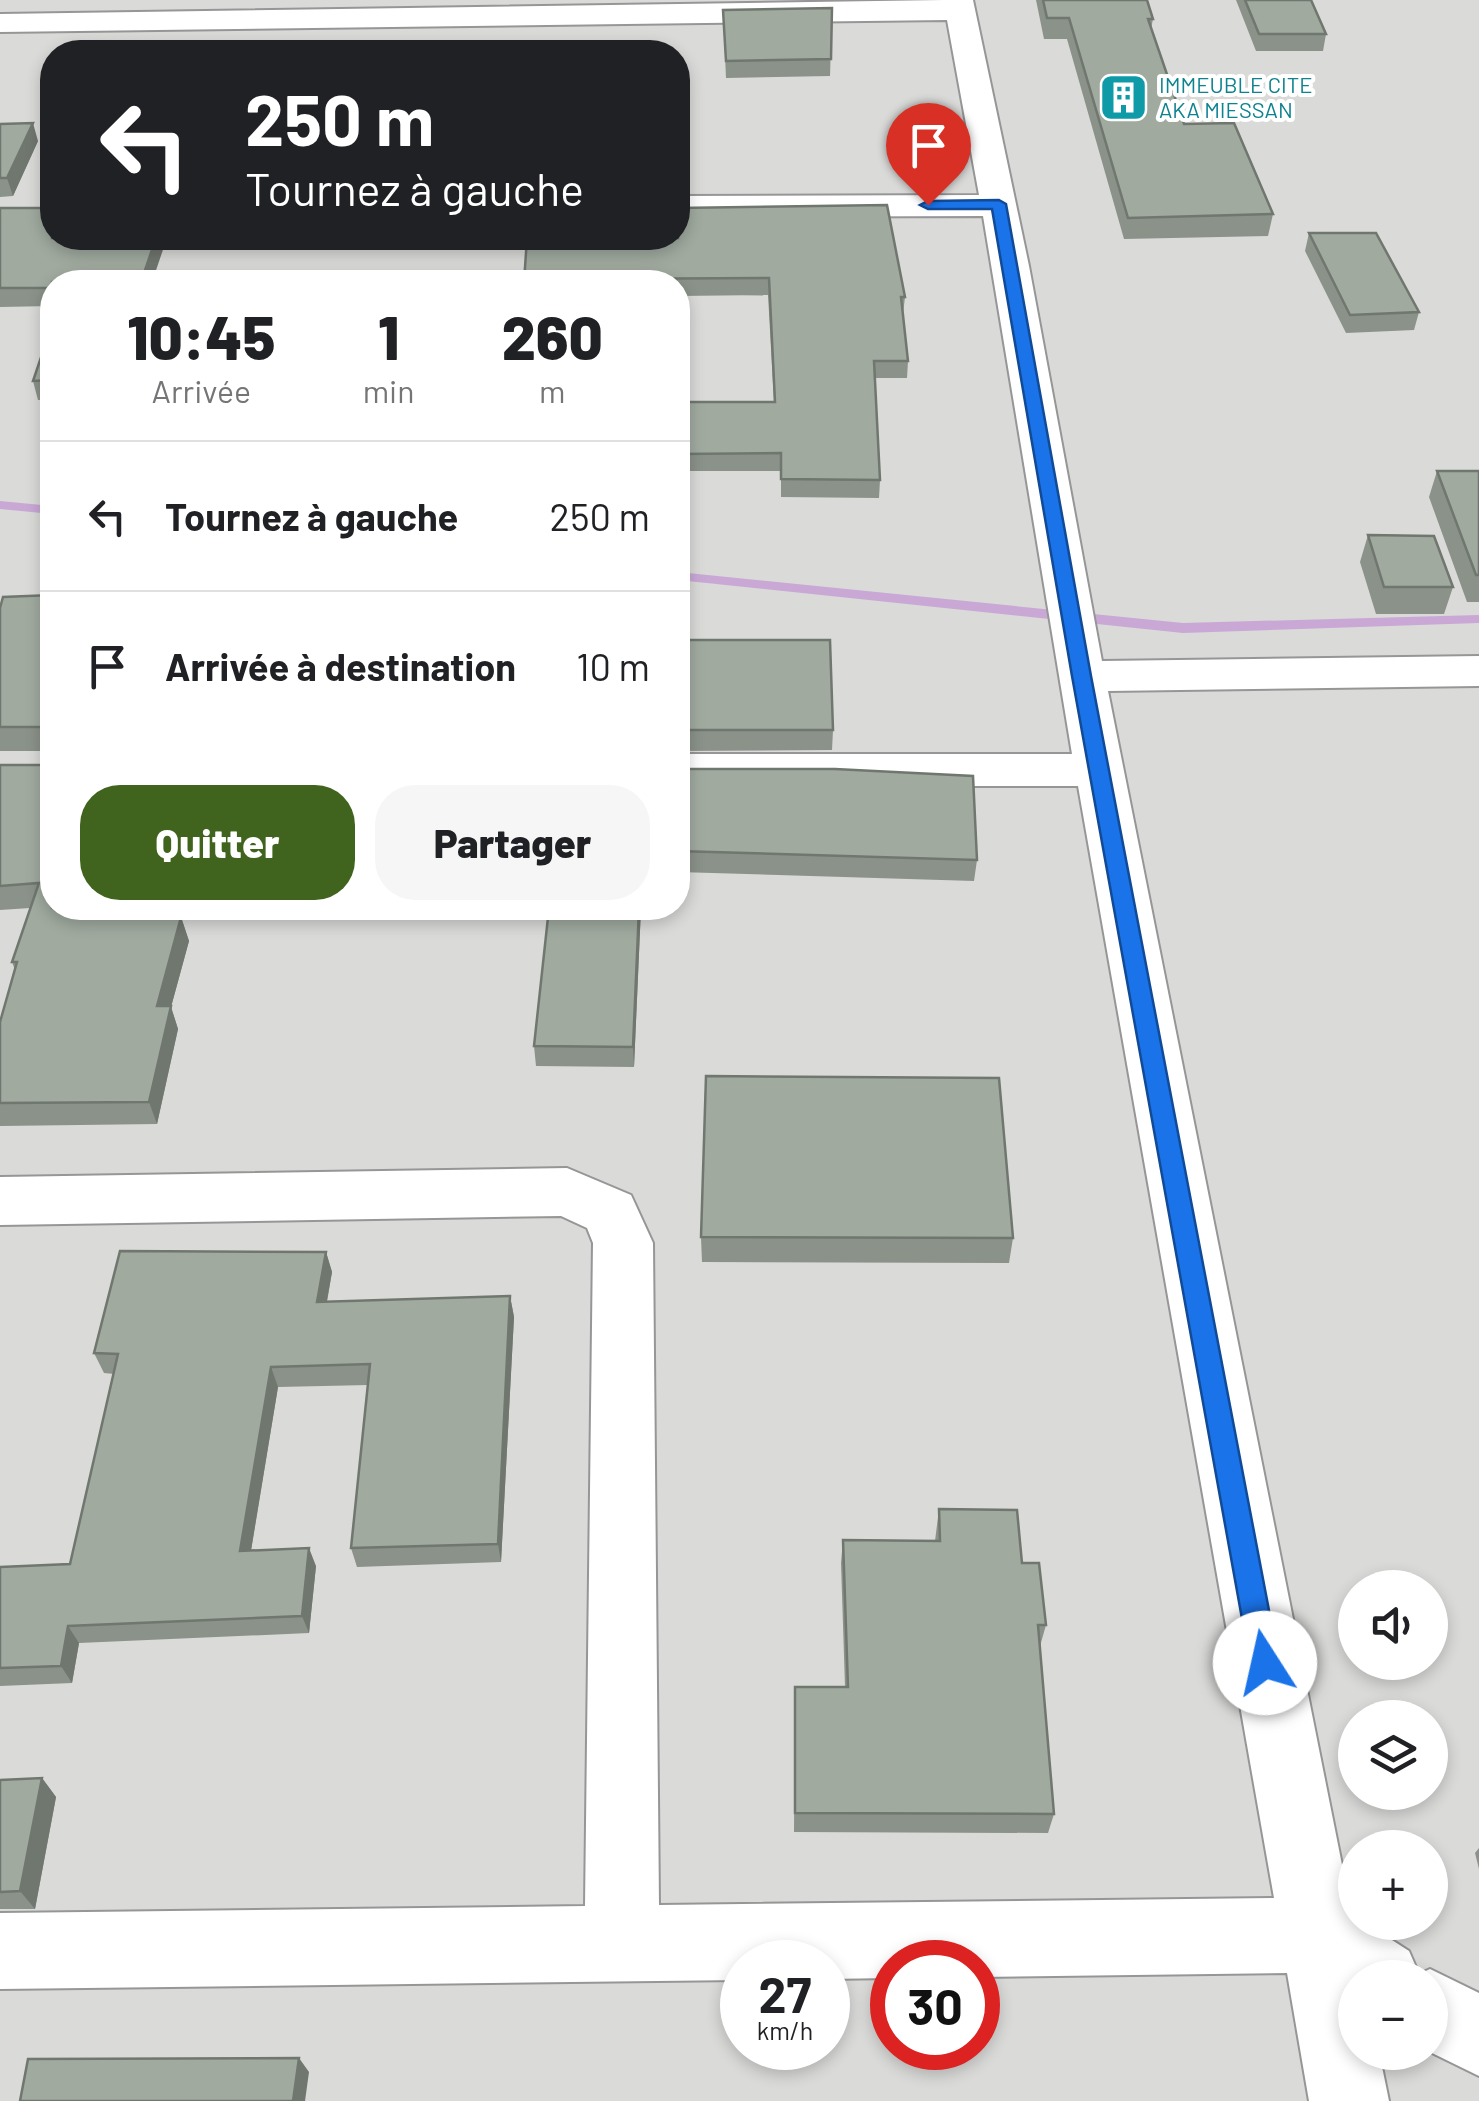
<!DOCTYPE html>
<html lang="fr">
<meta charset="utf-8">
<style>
:root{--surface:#fff;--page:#f6f6f6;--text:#202124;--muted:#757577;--line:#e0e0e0;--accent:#40631d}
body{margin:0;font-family:Barlow,sans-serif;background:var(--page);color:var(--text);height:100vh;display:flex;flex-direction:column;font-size:38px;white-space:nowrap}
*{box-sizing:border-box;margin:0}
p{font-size:32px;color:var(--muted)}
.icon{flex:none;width:55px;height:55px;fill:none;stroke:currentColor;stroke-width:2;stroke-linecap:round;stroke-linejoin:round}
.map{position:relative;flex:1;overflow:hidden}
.details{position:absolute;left:40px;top:270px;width:650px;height:650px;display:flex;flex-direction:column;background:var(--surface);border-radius:40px;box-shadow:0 5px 15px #0003}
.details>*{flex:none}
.top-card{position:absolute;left:40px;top:40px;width:650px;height:210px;border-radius:40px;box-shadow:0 5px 15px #0003;background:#202124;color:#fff;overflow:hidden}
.tools{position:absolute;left:1338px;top:1570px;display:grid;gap:20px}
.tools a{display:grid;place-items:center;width:110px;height:110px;border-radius:50%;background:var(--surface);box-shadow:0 5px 15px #0003;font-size:50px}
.speed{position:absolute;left:720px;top:1940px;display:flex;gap:20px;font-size:50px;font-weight:700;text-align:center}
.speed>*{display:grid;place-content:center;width:130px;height:130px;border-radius:50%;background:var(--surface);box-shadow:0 5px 15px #0003;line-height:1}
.speed small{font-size:25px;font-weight:400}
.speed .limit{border:15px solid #d22;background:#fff;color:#111}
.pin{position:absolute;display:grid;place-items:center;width:85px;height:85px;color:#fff;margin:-102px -42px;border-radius:50% 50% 50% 0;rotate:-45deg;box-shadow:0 0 10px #0007}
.pin .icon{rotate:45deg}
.me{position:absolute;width:110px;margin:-55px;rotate:350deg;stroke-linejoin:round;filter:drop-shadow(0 0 8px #0008)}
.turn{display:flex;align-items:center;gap:35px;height:210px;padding:0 40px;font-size:45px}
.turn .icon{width:130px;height:130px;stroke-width:2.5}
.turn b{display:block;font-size:70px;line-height:85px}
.eta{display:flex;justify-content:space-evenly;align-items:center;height:170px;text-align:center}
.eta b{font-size:60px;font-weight:800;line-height:70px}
.cta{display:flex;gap:20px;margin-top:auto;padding:20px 40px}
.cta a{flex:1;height:115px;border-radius:40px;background:var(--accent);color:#fff;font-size:40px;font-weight:800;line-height:115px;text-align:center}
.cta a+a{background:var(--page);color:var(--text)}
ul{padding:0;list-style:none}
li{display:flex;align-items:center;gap:30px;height:150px;padding:0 40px;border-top:2px solid var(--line)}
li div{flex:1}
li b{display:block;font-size:38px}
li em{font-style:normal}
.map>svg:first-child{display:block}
.residential{fill:#dadad9;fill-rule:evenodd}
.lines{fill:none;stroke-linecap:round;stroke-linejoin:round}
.stream{fill:#c9a8d6;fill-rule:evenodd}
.street-casing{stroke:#969696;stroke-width:4}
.street{fill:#fff;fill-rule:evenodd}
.wall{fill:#8a9289}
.shaded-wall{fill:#70776f}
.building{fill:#a0aa9f;stroke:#70776f;stroke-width:2.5}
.route{fill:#1a73e8;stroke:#114b97;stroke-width:2.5}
.labels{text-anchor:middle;stroke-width:8;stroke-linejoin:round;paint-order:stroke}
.far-culture-label{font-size:22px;fill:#0d838f;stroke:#fff;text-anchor:start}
</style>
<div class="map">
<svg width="1479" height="2101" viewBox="0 0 1479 2101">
<rect width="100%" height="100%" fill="#e3ede5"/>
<path class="residential" d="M 0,0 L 1479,0 L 1479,2101 L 0,2101 ZM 52,52 L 678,52 L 678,238 L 52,238 ZM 52,282 L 678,282 L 678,908 L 52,908 ZM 1355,1588 L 1430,1588 L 1430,1662 L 1355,1662 ZM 1355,1718 L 1430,1718 L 1430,1792 L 1355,1792 ZM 1355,1848 L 1430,1848 L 1430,1922 L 1355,1922 ZM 742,1962 L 828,1962 L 828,2048 L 742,2048 ZM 892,1962 L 978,1962 L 978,2048 L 892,2048 ZM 1355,1978 L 1430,1978 L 1430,2052 L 1355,2052 Z"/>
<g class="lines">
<path class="stream" d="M 0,501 L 52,506 L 52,514 L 0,509 Z
M 678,572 L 1183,623 L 1479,615 L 1479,623 L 1183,633 L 678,580 Z"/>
<defs>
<path id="street" d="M 943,0 L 973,0 L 1029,266 L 1102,661 L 1479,656 L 1479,686 L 1108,691 L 1352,1915 L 1355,1922 L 1364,1922 L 1409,1951 L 1419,1974 L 1430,1969 L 1479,1993 L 1479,2076 L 1430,2052 L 1430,1978 L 1355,1978 L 1355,2052 L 1379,2052 L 1389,2101 L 1309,2101 L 1287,1973 L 978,1977 L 978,1962 L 892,1962 L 892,1978 L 828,1979 L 828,1962 L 742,1962 L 742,1980 L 0,1989 L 0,1913 L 585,1906 L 593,1243 L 587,1228 L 561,1216 L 0,1225 L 0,1177 L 567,1168 L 631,1195 L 653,1243 L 659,1905 L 1274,1898 L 1078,786 L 678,786 L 678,754 L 1072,754 L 983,216 L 678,217 L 678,196 L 979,195 L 947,20 L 0,32 L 0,14 Z"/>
</defs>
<use href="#street" class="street-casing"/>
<use href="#street" class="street"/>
</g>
<path class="wall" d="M 1036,0 L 1147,0 L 1153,19 L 1151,29 L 1184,124 L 1273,214 L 1268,236 L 1124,239 L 1067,39 L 1044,39 Z
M 1236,0 L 1311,0 L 1326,34 L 1323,51 L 1256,51 Z
M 832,8 L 830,76 L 726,78 L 723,10 Z
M 0,124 L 38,141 L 13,196 L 0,197 Z
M 0,208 L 52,282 L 52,306 L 0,307 Z
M 1309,233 L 1419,312 L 1414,330 L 1346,333 L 1305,251 Z
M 527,238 L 905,297 L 903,314 L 908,361 L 907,378 L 875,378 L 880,480 L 879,498 L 781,497 L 781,471 L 678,471 L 678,402 L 774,402 L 768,295 L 678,296 L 678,282 L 524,282 Z
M 52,325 L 52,400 L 38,400 L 33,381 Z
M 1437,471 L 1479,471 L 1479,602 L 1467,602 L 1429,497 Z
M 1368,535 L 1453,587 L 1444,614 L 1376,614 L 1360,562 Z
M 52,595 L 52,908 L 149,908 L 147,917 L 181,917 L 189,941 L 171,1007 L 178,1029 L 157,1124 L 0,1126 L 0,1022 L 15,970 L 12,962 L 30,908 L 0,910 L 0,765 L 46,765 L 46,751 L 0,751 L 0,608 Z
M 678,640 L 833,730 L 832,750 L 678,751 Z
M 678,769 L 977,860 L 974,881 L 678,872 Z
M 478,908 L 641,908 L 634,1067 L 536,1066 L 534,1046 L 548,914 L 479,914 Z
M 701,1237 L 1013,1238 L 1009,1263 L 702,1262 Z
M 326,1252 L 332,1272 L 327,1302 L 510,1296 L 514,1317 L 501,1562 L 357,1567 L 351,1548 L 368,1385 L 278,1387 L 251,1550 L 316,1566 L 309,1633 L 79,1643 L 72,1683 L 0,1686 L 0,1567 L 70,1564 L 114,1374 L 104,1373 L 94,1353 Z
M 939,1509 L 1022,1563 L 1046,1625 L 1040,1646 L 1054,1814 L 1048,1833 L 794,1832 L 795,1687 L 845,1687 L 841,1563 L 843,1540 L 935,1541 Z
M 42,1778 L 56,1797 L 35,1909 L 0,1909 L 0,1780 Z
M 1479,1848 L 1479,1869 L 1475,1853 Z"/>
<path class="shaded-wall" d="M 33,123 L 38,141 L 13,196 L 7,178 Z
M 156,238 L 167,238 L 152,282 L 141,282 Z
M 138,908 L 149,908 L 144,941 L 137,917 Z
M 639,908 L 641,908 L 634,1067 L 633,1047 Z
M 181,917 L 189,941 L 171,1007 L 178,1029 L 157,1124 L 149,1102 L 157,1006 Z
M 326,1252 L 332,1272 L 323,1322 L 317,1302 Z
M 510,1296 L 514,1317 L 501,1562 L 498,1544 Z
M 271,1367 L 278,1387 L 248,1569 L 240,1551 Z
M 309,1548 L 316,1566 L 309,1633 L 302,1616 Z
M 68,1626 L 79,1643 L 72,1683 L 61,1666 Z
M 42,1778 L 56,1797 L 35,1909 L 20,1891 Z
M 299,2058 L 309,2072 L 305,2101 L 293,2101 Z"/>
<path class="building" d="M 1043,0 L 1147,0 L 1153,19 L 1148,19 L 1184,124 L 1234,123 L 1273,214 L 1128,218 L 1069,18 L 1047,18 Z
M 1245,0 L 1311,0 L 1326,34 L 1259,34 Z
M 832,8 L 831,59 L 726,61 L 723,10 Z
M 33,123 L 7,178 L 0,178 L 0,124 Z
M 887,205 L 905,297 L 901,297 L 908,361 L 874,361 L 880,480 L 781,479 L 781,453 L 678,454 L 678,402 L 775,402 L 769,278 L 586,279 L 586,282 L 524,282 L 527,238 L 678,238 L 678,208 Z
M 0,208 L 52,208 L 52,238 L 156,238 L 141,282 L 52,282 L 52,288 L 0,288 Z
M 1309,233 L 1376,233 L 1419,312 L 1350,315 Z
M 52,325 L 52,380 L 33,381 Z
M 1437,471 L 1479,471 L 1479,575 L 1476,575 Z
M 1368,535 L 1434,536 L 1453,587 L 1384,587 Z
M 52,595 L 52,908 L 138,908 L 137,917 L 181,917 L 157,1006 L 171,1006 L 149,1102 L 0,1103 L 0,1022 L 17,962 L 12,962 L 39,883 L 0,886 L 0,765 L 46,765 L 46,727 L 0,727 L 0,608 L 3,597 Z
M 678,640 L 830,640 L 833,730 L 678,730 Z
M 678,769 L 835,769 L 973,776 L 977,860 L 678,851 Z
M 549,908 L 639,908 L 633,1047 L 534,1046 Z
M 706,1076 L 999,1078 L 1013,1238 L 701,1237 Z
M 120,1251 L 326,1252 L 317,1302 L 510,1296 L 498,1544 L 351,1548 L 370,1364 L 271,1367 L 240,1551 L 309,1548 L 302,1616 L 68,1626 L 61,1666 L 0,1668 L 0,1567 L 70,1564 L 118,1354 L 94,1353 Z
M 939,1509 L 1017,1510 L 1022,1563 L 1039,1563 L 1046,1625 L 1038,1625 L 1054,1814 L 795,1813 L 795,1687 L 848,1687 L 843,1540 L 940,1541 Z
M 42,1778 L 20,1891 L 0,1892 L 0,1780 Z
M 299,2058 L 293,2101 L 20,2101 L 28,2059 Z"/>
<path class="route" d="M 999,200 L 1006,204 L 1091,676 L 1279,1663 L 1275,1673 L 1265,1677 L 1255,1673 L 1250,1663 L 1072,676 L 992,209 L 928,209 L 920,205 L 928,201 Z"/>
<defs>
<symbol id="building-square" viewBox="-11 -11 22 22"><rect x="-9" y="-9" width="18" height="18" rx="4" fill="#0f9aa8" stroke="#fff"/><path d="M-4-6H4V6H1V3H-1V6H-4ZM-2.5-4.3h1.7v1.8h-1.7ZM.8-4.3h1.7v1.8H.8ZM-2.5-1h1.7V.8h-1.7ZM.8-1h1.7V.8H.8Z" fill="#fff"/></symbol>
</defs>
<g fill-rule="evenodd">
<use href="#building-square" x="1096" y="70" width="55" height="55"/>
</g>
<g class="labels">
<g class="far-culture-label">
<text x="1159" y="93">IMMEUBLE CITE<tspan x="1159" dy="25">AKA MIESSAN</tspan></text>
</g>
</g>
</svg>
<div class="tools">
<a><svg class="icon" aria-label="sound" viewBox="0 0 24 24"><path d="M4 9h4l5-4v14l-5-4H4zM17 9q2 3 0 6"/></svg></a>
<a><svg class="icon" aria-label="layers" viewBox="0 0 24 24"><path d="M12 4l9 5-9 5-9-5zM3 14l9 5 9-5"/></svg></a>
<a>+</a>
<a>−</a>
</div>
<div class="speed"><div>27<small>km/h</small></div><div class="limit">30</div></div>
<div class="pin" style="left:928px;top:205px;background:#d93025"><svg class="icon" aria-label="arrive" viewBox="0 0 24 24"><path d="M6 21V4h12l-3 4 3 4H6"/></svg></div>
<svg class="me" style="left:1265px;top:1663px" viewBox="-20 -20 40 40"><circle r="19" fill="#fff"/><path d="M0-13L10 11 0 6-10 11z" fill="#1a73e8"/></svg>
<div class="top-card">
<div class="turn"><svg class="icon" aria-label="left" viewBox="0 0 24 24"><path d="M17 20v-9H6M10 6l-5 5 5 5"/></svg><div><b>250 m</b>Tournez à gauche</div></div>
</div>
<section class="details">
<div class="eta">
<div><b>10:45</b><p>Arrivée</p></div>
<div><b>1</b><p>min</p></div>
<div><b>260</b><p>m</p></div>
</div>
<ul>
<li><svg class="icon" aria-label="left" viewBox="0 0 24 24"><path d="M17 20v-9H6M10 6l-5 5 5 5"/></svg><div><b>Tournez à gauche</b></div><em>250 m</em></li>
<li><svg class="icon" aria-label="arrive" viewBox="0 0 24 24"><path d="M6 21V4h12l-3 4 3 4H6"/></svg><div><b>Arrivée à destination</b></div><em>10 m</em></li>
</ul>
<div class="cta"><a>Quitter</a><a>Partager</a></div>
</section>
</div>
